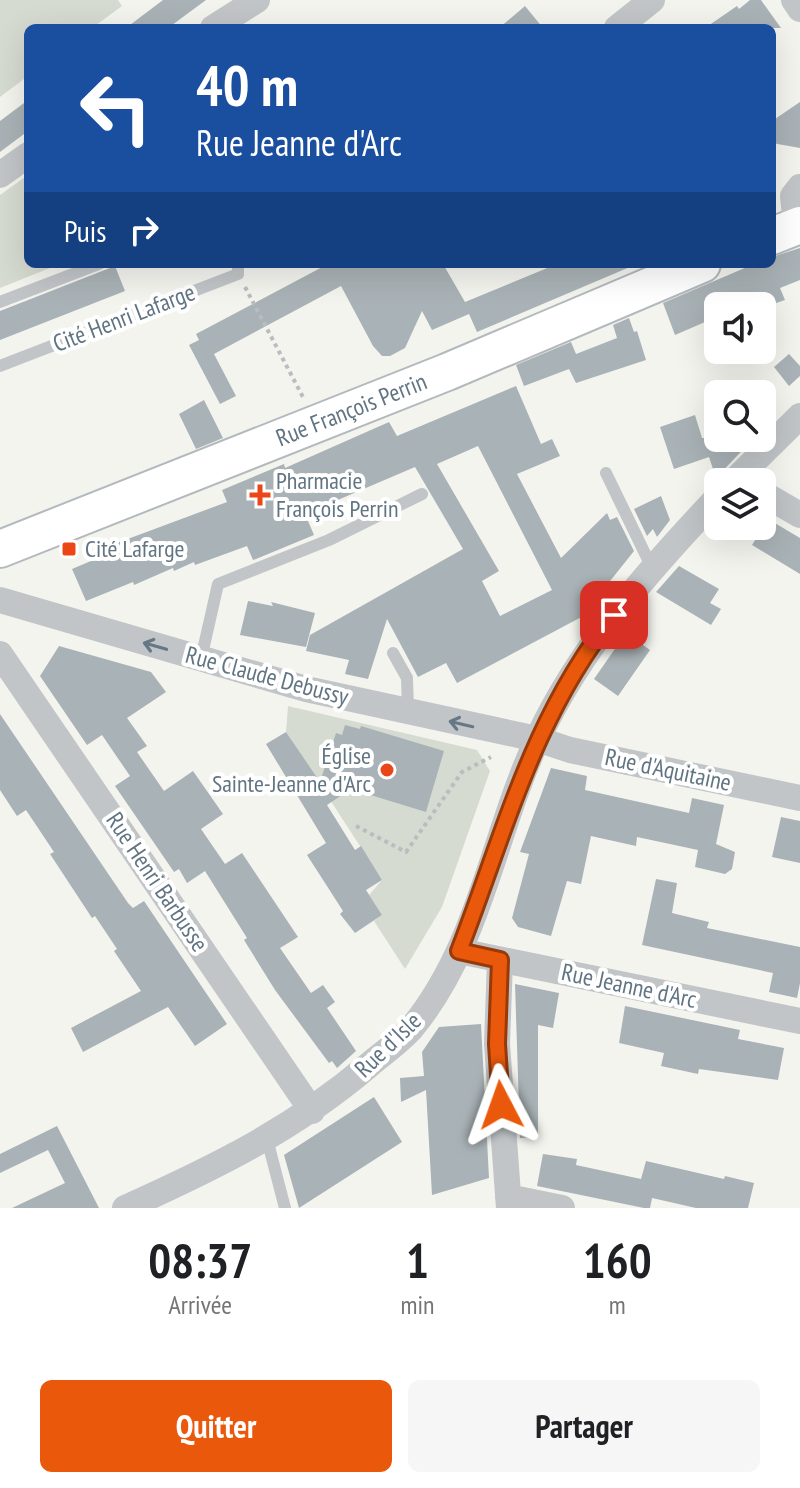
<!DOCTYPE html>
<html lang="fr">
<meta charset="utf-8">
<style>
:root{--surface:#fff;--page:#f6f6f6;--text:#202124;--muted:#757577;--accent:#ea580c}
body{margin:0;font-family:"PT Sans Narrow",sans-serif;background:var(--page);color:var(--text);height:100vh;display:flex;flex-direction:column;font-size:30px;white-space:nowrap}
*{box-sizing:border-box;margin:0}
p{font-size:26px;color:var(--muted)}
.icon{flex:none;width:44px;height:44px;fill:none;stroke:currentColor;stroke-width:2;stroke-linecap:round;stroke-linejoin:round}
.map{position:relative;height:1208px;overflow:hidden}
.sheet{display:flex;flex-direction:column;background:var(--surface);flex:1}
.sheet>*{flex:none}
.hud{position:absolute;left:24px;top:24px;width:752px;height:244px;border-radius:12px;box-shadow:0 8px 32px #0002;background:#1a4fa0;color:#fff;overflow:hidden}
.controls{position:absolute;left:704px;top:292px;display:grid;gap:16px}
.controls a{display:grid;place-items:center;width:72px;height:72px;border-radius:12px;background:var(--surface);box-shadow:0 8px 32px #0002;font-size:40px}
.pin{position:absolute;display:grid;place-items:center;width:68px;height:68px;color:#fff;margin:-34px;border-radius:16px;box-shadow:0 4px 12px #0006}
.me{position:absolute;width:88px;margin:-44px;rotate:356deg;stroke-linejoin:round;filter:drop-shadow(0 0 6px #0008)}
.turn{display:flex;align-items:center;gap:28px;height:168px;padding:0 40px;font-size:36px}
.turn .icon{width:104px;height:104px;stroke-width:2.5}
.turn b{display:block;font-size:56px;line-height:68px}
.then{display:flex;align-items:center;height:76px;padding:0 40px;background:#0003;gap:16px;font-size:30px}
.eta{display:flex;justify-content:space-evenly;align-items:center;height:136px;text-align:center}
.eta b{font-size:48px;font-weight:600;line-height:56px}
.cta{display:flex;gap:16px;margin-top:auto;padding:16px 40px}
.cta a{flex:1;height:92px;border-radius:12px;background:var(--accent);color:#fff;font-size:32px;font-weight:600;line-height:92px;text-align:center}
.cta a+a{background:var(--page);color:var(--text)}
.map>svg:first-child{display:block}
.green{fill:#d5dbd0}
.building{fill:#a9b2b6;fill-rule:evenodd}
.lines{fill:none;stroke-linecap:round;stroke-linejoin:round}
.secondary-casing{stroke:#b3b9bd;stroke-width:40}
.path{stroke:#babdbf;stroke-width:4;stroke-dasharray:4 4;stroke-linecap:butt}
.lane{stroke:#c1c5c8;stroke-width:12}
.street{stroke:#c1c5c8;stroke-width:26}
.secondary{stroke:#fff;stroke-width:36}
.oneway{stroke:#667886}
.route-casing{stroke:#983908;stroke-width:20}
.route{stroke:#ea580c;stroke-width:14}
.poi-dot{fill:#ec4618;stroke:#fff;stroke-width:3}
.labels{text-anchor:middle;stroke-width:8;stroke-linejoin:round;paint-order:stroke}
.street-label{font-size:24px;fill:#617482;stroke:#fff}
.poi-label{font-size:24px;fill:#617482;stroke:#fff;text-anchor:start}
</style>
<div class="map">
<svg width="800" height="1208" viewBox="0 0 800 1208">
<rect width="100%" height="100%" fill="#f4f4ef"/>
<path class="green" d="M 0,0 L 118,0 L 122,6 L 92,28 L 28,28 L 28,76 L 0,97 Z
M 28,175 L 28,264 L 60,264 L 0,288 L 0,195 Z
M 288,706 L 477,750 L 490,771 L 442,907 L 405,969 L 374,921 L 382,915 L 369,895 L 382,880 L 286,732 Z"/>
<path class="building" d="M 163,0 L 206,0 L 168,28 L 126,28 Z
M 750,0 L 761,0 L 781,28 L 705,28 L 737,6 L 739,9 Z
M 525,6 L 543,28 L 499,28 Z
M 28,100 L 28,131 L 0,152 L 0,121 Z
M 800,102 L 800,148 L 772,143 L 772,121 Z
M 800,248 L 800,280 L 780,288 L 785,300 L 768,306 L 718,306 L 718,314 L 711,317 L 712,319 L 675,335 L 663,303 L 754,264 L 772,264 L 772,257 Z
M 328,264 L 443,264 L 465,302 L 557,264 L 637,264 L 477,332 L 469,314 L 432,330 L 422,311 L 405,348 L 390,356 L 382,356 L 373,346 L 341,286 L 214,354 L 236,396 L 220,404 L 189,345 L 199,340 L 196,334 Z
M 115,266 L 125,291 L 0,340 L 0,311 Z
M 629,318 L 634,332 L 637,331 L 646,360 L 576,383 L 569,369 L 524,386 L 516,365 L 571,342 L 576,354 L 617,338 L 613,325 Z
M 789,354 L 800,366 L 800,376 L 789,386 L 774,367 Z
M 516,386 L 541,444 L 552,439 L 560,456 L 517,474 L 561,558 L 607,513 L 610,520 L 617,517 L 634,551 L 587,610 L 589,613 L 457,683 L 446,663 L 418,677 L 387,619 L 368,679 L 345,674 L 349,660 L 306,651 L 310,635 L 463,549 L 415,467 L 305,514 L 314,535 L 256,559 L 253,560 L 247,546 L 195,565 L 194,562 L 174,571 L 173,568 L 134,585 L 133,582 L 86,601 L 72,569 L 119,549 L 117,543 L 227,502 L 222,490 L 284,464 L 285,468 L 389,422 L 397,436 ZM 478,446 L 552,590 L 500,616 L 482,581 L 499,571 L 437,464 Z
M 204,400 L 223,438 L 196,449 L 179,414 Z
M 695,415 L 702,438 L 754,438 L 716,478 L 709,457 L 674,469 L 660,427 Z
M 661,496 L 670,520 L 657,537 L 653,529 L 647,536 L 634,509 Z
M 768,519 L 800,538 L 800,574 L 752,545 Z
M 679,566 L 719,589 L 710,603 L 721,609 L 711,625 L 656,592 Z
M 248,601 L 273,606 L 271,602 L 315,613 L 306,647 L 240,635 Z
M 626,633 L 650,650 L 618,696 L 594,679 Z
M 59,646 L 151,672 L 166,692 L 127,718 L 147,746 L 137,752 L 164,791 L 193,771 L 223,814 L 201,829 L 225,864 L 242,853 L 298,937 L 280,948 L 311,993 L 323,985 L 335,1002 L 327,1008 L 356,1051 L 337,1068 L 332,1061 L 329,1063 L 275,990 L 244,940 L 247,938 L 205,871 L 187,883 L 179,869 L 174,872 L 115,786 L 130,776 L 102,735 L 87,745 L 40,676 Z
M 0,714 L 128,903 L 133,908 L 144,901 L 227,1024 L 195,1046 L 168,1007 L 83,1052 L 71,1028 L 141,991 L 114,951 L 117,949 L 95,916 L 92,918 L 50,854 L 54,852 L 26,810 L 17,816 L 0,790 Z
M 345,725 L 360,729 L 361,726 L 444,751 L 426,812 L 351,789 L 327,805 L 355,850 L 361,846 L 382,880 L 366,890 L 382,915 L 355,933 L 340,914 L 343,911 L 307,855 L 326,843 L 266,744 L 286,732 L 320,782 L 336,733 L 342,735 Z
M 551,768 L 587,776 L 585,790 L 689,813 L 692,798 L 724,805 L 716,844 L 735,852 L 732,869 L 725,874 L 695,867 L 698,850 L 637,837 L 636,846 L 591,836 L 581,884 L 567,881 L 551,936 L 518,927 L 512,918 L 529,854 L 520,852 Z
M 781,817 L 800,821 L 800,863 L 772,857 Z
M 656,879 L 677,883 L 672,913 L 709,922 L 707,928 L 800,947 L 800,983 L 797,998 L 769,992 L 773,973 L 642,945 Z
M 515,984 L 559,993 L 553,1028 L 538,1025 L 538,1137 L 520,1138 Z
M 625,1006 L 740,1030 L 738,1039 L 784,1048 L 778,1080 L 699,1069 L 698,1074 L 661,1066 L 664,1053 L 619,1043 Z
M 481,1024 L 489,1178 L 432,1195 L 426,1090 L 401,1102 L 400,1078 L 424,1076 L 422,1052 L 439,1027 Z
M 374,1097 L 402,1142 L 299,1208 L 284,1155 Z
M 57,1126 L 99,1208 L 12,1208 L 65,1183 L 48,1150 L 0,1173 L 0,1154 Z
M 543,1154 L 577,1159 L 576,1165 L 641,1179 L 646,1161 L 724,1179 L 725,1176 L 754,1183 L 748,1208 L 696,1208 L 652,1198 L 650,1208 L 644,1208 L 537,1186 Z"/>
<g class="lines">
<defs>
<g id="secondary">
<path d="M 772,236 L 800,225"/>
<path id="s1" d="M 0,549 L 447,372 L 702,264"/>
</g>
</defs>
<use href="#secondary" class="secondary-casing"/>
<path class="path" d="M 245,287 L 304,399
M 356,826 L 406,852 L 462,772 L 491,757"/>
<path class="lane" d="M 0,302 L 99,264
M 0,366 L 238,274 L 238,264
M 606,473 L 652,568
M 393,653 L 407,678 L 408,712
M 201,659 L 218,584 L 329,540 L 422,494
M 267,1139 L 285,1208"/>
<path class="street" d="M 794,0 L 800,9
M 213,28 L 257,0
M 617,28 L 652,0
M 0,175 L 28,155
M 796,227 L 793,196 L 800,187
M 733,482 L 800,416
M 762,493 L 800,515
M 0,600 L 306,689 L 537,739 L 570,750 L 800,798
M 0,654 L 312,1111
M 459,951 L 800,1021
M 500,960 L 497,1044 L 509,1208
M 508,1197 L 562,1208
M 125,1208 C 214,1168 294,1129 369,1065 C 382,1054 398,1043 410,1030 C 480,947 493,834 538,738 C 581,646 649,570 718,497"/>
<use href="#secondary" class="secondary"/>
</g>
<defs><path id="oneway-shaft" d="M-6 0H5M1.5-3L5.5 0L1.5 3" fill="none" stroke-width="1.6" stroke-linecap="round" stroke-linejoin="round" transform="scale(2)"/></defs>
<g class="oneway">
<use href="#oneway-shaft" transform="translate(155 646) rotate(-164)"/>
<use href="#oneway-shaft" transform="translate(461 724) rotate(-167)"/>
</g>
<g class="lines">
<defs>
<path id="route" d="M 501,1105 L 497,1044 L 500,960 L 459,951 C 505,832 533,716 614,615"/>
</defs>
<use href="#route" class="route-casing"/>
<use href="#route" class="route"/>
</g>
<g class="poi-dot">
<path d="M256 483h8v8h8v8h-8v8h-8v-8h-8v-8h8z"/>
<rect x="61" y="541" width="16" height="16" rx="4"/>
<circle cx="387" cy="770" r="8"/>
</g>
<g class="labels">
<g class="street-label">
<text transform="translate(124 318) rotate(-21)" y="8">Cité Henri Lafarge</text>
<text dy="8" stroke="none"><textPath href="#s1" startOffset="378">Rue François Perrin</textPath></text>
<text transform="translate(267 676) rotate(15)" y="8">Rue Claude Debussy</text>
<text transform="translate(668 770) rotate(12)" y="8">Rue d'Aquitaine</text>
<text transform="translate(157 882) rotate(56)" y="8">Rue Henri Barbusse</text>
<text transform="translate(629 986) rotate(12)" y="8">Rue Jeanne d'Arc</text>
<text transform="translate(388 1045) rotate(-44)" y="8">Rue d'Isle</text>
</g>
<g class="poi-label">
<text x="276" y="489">Pharmacie<tspan x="276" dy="28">François Perrin</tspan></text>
<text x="85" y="557">Cité Lafarge</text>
<text x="371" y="764" text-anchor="end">Église<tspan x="371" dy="28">Sainte-Jeanne d'Arc</tspan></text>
</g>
</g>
</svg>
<div class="controls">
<a><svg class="icon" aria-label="sound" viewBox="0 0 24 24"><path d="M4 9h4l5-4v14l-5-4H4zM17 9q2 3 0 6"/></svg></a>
<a><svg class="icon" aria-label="search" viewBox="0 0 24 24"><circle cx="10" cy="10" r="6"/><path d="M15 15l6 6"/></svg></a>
<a><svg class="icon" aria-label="layers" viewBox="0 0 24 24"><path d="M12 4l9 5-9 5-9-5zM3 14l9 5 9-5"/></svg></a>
</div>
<div class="pin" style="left:614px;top:615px;background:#d93025"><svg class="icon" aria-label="arrive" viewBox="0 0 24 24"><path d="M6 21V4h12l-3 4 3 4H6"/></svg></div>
<svg class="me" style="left:501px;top:1105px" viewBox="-20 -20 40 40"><path d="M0-17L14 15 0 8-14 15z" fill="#ea580c" stroke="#fff" stroke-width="4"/></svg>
<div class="hud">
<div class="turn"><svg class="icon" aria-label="left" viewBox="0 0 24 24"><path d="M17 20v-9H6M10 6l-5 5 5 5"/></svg><div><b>40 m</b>Rue Jeanne d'Arc</div></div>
<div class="then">Puis<svg class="icon" aria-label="right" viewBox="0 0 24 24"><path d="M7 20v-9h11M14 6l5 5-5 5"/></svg></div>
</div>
</div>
<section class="sheet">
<div class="eta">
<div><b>08:37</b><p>Arrivée</p></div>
<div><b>1</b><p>min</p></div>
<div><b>160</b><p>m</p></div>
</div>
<div class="cta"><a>Quitter</a><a>Partager</a></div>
</section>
